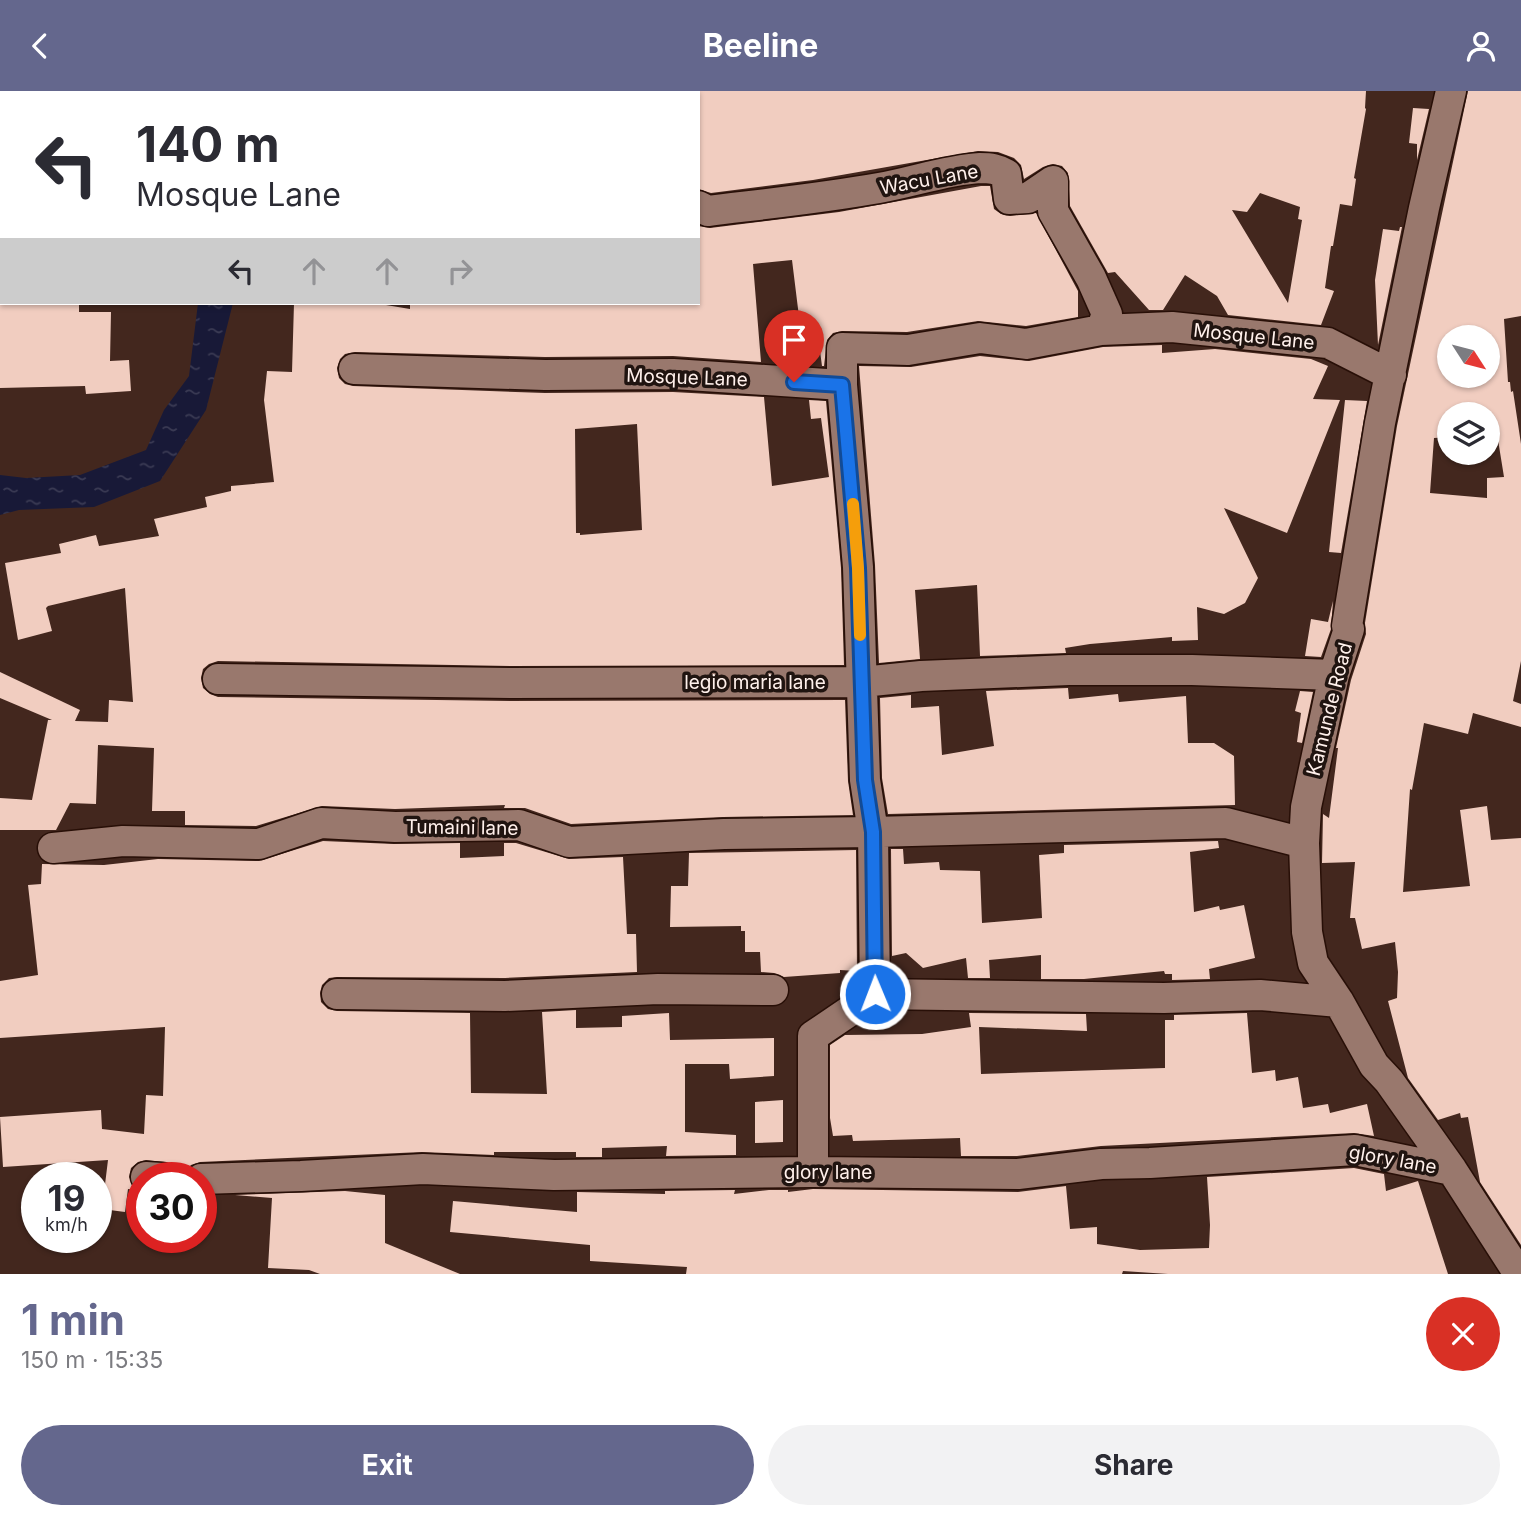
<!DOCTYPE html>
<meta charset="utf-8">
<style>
:root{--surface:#fff;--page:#f2f2f3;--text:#2b2b33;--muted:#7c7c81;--accent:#64678d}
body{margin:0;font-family:Inter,sans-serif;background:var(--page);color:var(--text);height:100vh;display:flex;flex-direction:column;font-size:26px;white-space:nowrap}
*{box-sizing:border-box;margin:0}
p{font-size:23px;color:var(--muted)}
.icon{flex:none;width:38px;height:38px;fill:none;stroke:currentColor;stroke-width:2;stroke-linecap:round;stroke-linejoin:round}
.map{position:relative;height:1183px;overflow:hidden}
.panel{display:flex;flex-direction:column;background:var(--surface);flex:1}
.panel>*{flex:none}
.top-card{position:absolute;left:0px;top:0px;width:700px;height:214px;box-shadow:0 2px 5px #0004;background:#fff;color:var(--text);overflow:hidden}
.needle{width:46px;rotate:126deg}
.buttons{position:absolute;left:1437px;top:234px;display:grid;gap:14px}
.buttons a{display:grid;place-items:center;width:63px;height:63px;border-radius:50%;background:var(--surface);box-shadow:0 2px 5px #0004;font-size:35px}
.speed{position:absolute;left:21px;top:1071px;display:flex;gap:14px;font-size:35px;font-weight:700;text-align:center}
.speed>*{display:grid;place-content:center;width:91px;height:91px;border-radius:50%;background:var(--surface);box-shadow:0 2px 5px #0004;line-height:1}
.speed small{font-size:18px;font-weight:400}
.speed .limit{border:10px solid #d22;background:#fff;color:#111}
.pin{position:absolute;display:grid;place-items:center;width:60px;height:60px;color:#fff;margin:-72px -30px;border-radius:50% 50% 50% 0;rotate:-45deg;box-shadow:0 0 7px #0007}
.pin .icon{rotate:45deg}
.me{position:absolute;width:77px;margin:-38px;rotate:359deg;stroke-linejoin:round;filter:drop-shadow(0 0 5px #0008)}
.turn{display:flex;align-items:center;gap:24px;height:147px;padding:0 21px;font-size:32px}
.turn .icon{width:91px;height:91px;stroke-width:2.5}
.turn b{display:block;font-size:49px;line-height:60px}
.lanes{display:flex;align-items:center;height:66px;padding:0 21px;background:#0003;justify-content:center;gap:35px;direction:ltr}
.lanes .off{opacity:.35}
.round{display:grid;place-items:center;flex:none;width:74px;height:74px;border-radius:37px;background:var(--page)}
.summary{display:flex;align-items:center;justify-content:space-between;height:119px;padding:0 21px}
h1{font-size:42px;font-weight:700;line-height:52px;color:var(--accent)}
.button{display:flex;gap:14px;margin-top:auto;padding:14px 21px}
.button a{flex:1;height:80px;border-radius:42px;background:var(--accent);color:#fff;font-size:28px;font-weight:700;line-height:80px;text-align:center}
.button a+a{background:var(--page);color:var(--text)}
header{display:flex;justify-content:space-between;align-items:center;height:91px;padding:0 21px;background:var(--accent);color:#fff;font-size:32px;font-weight:700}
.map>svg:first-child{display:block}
.water{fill:url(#water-ripples)}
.building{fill:#f1cdc0;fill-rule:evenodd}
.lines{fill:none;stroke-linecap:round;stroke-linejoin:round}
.minor-casing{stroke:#280f07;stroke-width:33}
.minor{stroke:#99786d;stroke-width:30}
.route-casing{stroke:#114b97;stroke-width:18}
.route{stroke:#1a73e8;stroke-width:12}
.slow{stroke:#f59e0b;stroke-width:12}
.labels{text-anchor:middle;stroke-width:7;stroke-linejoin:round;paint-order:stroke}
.street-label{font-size:19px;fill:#fff0eb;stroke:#201410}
</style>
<header><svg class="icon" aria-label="back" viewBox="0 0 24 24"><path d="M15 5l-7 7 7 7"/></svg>Beeline<svg class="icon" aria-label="person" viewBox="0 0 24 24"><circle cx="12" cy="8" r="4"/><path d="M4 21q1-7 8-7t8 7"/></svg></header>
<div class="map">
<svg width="1521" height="1183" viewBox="0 0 1521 1183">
<defs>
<pattern id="water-ripples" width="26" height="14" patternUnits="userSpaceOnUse" patternTransform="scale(1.75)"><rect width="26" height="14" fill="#181937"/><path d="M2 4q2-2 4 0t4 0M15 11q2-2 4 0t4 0" fill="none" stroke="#3b3b54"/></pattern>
</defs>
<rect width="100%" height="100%" fill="#43271e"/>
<path class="water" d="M 198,212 L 233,212 L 206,319 L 160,390 L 94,416 L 19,419 L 0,424 L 0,384 L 26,387 L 80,384 L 146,359 L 164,319 L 189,285 Z"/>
<path class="building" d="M 698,0 L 1366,0 L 1365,17 L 1366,18 L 1354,87 L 1356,88 L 1352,115 L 1340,113 L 1333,155 L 1331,155 L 1325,197 L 1334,200 L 1321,234 L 1228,224 L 1217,205 L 1185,184 L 1163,219 L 1149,219 L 1115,181 L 1108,182 L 1070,115 L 1068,82 L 1062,75 L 1053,73 L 1043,76 L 1024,88 L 1021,74 L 1014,67 L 998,61 L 978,60 L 813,89 L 711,102 L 698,98 ZM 1260,102 L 1300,116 L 1298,128 L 1302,129 L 1288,212 L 1232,119 L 1247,121 Z
M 1468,0 L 1521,0 L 1521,225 L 1504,228 L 1508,291 L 1510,291 L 1511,301 L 1513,300 L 1521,353 L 1521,570 L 1513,610 L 1521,613 L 1521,636 L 1473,622 L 1468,643 L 1424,632 L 1412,699 L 1410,698 L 1403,801 L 1470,795 L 1460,719 L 1487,715 L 1491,749 L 1521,747 L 1521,1154 L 1480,1091 L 1468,1026 L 1461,1027 L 1460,1022 L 1438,1029 L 1408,987 L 1388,910 L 1397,907 L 1398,881 L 1395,851 L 1362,858 L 1355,827 L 1350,827 L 1355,771 L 1322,772 L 1323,723 L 1329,727 L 1338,657 L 1336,657 L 1351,589 L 1366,543 L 1365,532 L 1397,335 ZM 1449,247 L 1488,247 L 1488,285 L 1449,285 ZM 1449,324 L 1494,324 L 1504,386 L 1487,387 L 1487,407 L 1430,402 L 1434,347 L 1449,346 Z
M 1413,17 L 1429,18 L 1417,69 L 1417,53 L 1409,52 Z
M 981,95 L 990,95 L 994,118 L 1001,123 L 1010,125 L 1036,122 L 1078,200 L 1078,226 L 1026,235 L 978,230 L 907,241 L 842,240 L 833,242 L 827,249 L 824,275 L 822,275 L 817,238 L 801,242 L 792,169 L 753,173 L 761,271 L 673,265 L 545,266 L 355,261 L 345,263 L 340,268 L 337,277 L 339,287 L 345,293 L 353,295 L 545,302 L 673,301 L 764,306 L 772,395 L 829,386 L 821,327 L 811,328 L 809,309 L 826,310 L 841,477 L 844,574 L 510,575 L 218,570 L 209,573 L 203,578 L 201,587 L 203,597 L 210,603 L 218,606 L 510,610 L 845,609 L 848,690 L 853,724 L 723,726 L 571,733 L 525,717 L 504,717 L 505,714 L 395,718 L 322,715 L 256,735 L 185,734 L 185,720 L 152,720 L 154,657 L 98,654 L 96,713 L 70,712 L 56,739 L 0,739 L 0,707 L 32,709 L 48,629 L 52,629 L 0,607 L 0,581 L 80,619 L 75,630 L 108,631 L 109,609 L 133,611 L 125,497 L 48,515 L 46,517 L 52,540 L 18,549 L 5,472 L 61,462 L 59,453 L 96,444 L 99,455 L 159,445 L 154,428 L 207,416 L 205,406 L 231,400 L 231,395 L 274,391 L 264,309 L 267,280 L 292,281 L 294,212 L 374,212 L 410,218 L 410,212 L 698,212 L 698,135 L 710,137 L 839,121 ZM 637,333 L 642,439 L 580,444 L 580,442 L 576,442 L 575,338 Z
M 1400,136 L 1402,136 L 1378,254 L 1375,189 L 1383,138 L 1399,140 Z
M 0,212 L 79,212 L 79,221 L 111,221 L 110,270 L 129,269 L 131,300 L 86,303 L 85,295 L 0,297 Z
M 1162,254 L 1162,262 L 1215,258 L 1311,268 L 1328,275 L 1313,308 L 1340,309 L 1287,442 L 1224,417 L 1258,487 L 1245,512 L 1224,523 L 1197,516 L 1198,549 L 1172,550 L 1172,546 L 1090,553 L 1065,557 L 1066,562 L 980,565 L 977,494 L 915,499 L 920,568 L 879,572 L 875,474 L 859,275 L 911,276 L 980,265 L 1029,270 L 1103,256 Z
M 1345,309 L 1367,310 L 1341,462 L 1329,461 Z
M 1333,510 L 1331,538 L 1321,566 L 1305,565 L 1311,528 L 1328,531 Z
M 1068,597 L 1069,608 L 1118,603 L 1119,611 L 1186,605 L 1188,652 L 1214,652 L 1234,665 L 1235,714 L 888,723 L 882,687 L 880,607 L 911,604 L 911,617 L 939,615 L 942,664 L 994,655 L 986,600 Z
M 1300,600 L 1313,601 L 1302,652 L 1297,651 L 1301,622 L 1295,620 Z
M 323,750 L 394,753 L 460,752 L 460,767 L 504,765 L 504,752 L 516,752 L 569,768 L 623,766 L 627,843 L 636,843 L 637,881 L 505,887 L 337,886 L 329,887 L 322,894 L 320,902 L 321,911 L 328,918 L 337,920 L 470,922 L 471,1002 L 547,1003 L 542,921 L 576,919 L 576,937 L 622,936 L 622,925 L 669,922 L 670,949 L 774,947 L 774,985 L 730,988 L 729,973 L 685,973 L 685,1041 L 736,1044 L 736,1064 L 666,1065 L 667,1055 L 602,1057 L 602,1066 L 576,1066 L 576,1061 L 494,1061 L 494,1064 L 422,1061 L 200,1071 L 191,1074 L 186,1079 L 184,1087 L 179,1087 L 177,1079 L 171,1072 L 146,1069 L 138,1071 L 131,1077 L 129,1086 L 135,1099 L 128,1098 L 125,1121 L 102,1118 L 108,1069 L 3,1076 L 0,1026 L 101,1019 L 102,1038 L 144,1043 L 146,1004 L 163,1005 L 165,936 L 0,947 L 0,890 L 38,884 L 28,794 L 41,793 L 42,773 L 104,774 L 158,768 L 259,770 Z
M 1218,750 L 1219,757 L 1190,761 L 1194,821 L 1219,815 L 1220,819 L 1244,814 L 1255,867 L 1209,878 L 1210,888 L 1172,889 L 1172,883 L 1165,883 L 1164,880 L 1084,888 L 1041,888 L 1041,864 L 989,869 L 990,887 L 968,887 L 966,867 L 923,877 L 906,862 L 892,865 L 891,758 L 903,758 L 904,773 L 939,771 L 940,779 L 980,780 L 982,832 L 1042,827 L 1039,764 L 1064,762 L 1064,754 Z
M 856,759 L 857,880 L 840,879 L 840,882 L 784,886 L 774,882 L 761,881 L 760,861 L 745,861 L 745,840 L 741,840 L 741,835 L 670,836 L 671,795 L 688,795 L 689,762 Z
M 969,922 L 1086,923 L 1087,940 L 979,936 L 981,983 L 1165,977 L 1165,929 L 1174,929 L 1174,924 L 1247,922 L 1252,982 L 1275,979 L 1276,990 L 1298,986 L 1303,1017 L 1328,1013 L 1330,1022 L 1367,1013 L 1374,1045 L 1354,1042 L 1101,1055 L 1017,1065 L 961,1065 L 960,1047 L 853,1050 L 852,1044 L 833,1045 L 830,1027 L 830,954 L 845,944 L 922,943 L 971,936 Z
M 783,1009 L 783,1051 L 755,1052 L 755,1011 Z
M 1354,1077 L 1384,1083 L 1386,1100 L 1418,1090 L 1448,1183 L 1168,1183 L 1123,1180 L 1122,1183 L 686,1183 L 687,1176 L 590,1170 L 590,1154 L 450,1141 L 453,1110 L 577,1121 L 577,1101 L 665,1103 L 665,1100 L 735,1099 L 734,1103 L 769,1099 L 788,1099 L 788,1101 L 813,1098 L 1018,1101 L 1066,1095 L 1070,1138 L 1097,1136 L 1097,1153 L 1140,1159 L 1209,1157 L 1210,1134 L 1207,1086 Z
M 345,1100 L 385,1104 L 385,1152 L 460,1183 L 320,1183 L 309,1179 L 268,1177 L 272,1107 L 235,1104 Z"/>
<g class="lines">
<defs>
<path id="minor" d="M 1451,0 L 1424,117 L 1380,332 L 1347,535 L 1349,538 L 1334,584 L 1306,716 L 1304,752 L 1307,841 L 1313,872 L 1339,911 L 1374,974 L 1389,990 L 1452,1079 L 1519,1183
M 698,115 L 708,120 C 765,113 823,107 879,97 C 913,91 946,79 980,77 C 991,77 997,78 1006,83 L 1009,108 L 1028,107 L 1053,90 L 1053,120 L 1091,187 L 1107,223 L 1101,239
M 354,278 L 545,284 L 673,283 L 842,294 L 842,257 L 908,259 L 980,247 L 1026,253 L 1101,239 L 1172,236 L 1328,252 L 1391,284
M 218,588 L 510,592 L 862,591 L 921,585 L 1069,579 L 1192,579 L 1334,584
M 873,741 L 1226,732 L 1304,752
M 53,757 L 123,750 L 259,753 L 321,732 L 395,736 L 519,734 L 569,751 L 724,743 L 873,741
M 337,903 L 505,905 L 658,898 L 773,899
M 875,903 L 1164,907 L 1260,904 L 1339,911
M 813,1081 L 813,945 L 875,903 L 873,741 L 865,689 L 858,476 L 842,294
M 146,1086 L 162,1087
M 201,1088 L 301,1085 L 423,1078 L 554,1084 L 813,1081 L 1018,1083 L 1101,1073 L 1150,1072 L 1355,1059 L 1452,1079"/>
</defs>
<use href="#minor" class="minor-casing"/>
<use href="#minor" class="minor"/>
</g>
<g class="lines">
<defs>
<path id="route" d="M 794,291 L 842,294 L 858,477 L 865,689 L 873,741 L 875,903"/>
</defs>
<use href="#route" class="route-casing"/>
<use href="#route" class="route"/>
<path class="slow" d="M 853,413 L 858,477 L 860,544"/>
</g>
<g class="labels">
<g class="street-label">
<text transform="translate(929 88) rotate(-10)" y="7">Wacu Lane</text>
<text transform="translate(1254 245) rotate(6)" y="7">Mosque Lane</text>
<text transform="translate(687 286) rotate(2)" y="7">Mosque Lane</text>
<text x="755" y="598">legio maria lane</text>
<text transform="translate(1329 618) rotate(-76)" y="7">Kamunde Road</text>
<text transform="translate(462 736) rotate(1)" y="7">Tumaini lane</text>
<text transform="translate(1393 1068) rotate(10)" y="7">glory lane</text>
<text x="828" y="1088">glory lane</text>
</g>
</g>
</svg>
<div class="buttons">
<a><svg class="needle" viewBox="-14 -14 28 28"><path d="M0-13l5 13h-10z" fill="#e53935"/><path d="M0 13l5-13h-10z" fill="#7c7c81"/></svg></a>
<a><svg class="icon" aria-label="layers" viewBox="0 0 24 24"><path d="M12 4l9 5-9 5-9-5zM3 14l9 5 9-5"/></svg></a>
</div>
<div class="speed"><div>19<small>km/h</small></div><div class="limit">30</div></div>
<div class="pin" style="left:794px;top:291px;background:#d93025"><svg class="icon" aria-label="arrive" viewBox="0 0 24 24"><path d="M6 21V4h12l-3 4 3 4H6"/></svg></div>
<svg class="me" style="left:875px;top:903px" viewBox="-20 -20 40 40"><circle r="17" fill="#1a73e8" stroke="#fff" stroke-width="3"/><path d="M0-11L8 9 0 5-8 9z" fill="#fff"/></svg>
<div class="top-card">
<div class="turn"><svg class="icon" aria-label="left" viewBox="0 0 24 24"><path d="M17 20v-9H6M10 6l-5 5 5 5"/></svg><div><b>140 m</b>Mosque Lane</div></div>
<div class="lanes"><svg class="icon" aria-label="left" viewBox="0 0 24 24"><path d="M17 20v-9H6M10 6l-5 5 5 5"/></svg><svg class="icon off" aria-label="ahead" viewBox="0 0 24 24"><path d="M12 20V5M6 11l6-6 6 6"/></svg><svg class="icon off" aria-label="ahead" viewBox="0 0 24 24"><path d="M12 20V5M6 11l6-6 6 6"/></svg><svg class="icon off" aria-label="right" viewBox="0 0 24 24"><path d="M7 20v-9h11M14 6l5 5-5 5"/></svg></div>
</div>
</div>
<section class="panel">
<div class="summary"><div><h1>1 min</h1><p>150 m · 15:35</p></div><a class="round" style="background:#d93025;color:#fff"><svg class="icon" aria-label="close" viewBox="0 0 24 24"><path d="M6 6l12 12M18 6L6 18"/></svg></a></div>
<div class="button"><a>Exit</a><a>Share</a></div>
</section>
